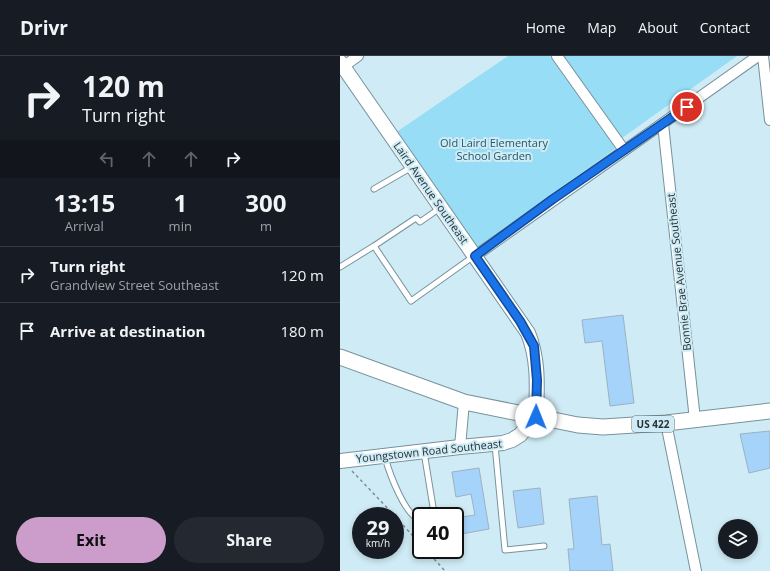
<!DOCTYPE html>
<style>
:root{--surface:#171b24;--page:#242831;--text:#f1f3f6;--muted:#9ea1a6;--line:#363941;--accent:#cc9dca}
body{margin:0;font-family:"Open Sans",sans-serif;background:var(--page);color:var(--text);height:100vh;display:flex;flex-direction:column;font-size:15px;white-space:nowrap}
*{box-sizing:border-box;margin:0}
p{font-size:13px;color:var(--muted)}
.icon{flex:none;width:22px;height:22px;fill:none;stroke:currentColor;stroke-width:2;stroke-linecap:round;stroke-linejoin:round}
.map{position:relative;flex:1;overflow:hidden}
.panel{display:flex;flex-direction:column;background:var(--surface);width:340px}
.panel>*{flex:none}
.banner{background:#171b24;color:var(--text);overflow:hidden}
.tools{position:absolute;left:378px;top:463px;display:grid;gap:8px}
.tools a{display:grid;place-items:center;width:40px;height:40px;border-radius:50%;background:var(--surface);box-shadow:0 2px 6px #0003;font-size:20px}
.speed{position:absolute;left:12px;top:451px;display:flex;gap:8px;font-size:20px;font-weight:700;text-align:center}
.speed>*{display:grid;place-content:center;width:52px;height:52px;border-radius:50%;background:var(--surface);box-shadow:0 2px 6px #0003;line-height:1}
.speed small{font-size:10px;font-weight:400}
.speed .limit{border:2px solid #111;border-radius:6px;background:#fff;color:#111}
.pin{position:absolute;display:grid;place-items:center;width:34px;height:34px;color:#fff;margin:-17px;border:2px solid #fff;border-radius:50%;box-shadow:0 1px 4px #0007}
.me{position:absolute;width:44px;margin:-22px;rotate:1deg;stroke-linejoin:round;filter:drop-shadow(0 0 3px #0008)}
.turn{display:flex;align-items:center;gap:14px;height:84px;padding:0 16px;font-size:18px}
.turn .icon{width:52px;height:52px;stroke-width:2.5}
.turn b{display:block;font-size:28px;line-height:34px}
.lanes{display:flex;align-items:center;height:38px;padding:0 16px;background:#0003;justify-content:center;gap:20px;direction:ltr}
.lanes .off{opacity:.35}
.eta{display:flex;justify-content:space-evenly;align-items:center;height:68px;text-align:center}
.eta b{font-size:24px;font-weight:700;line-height:28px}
.button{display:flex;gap:8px;margin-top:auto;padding:8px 16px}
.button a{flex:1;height:46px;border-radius:24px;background:var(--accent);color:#111;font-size:16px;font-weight:700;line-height:46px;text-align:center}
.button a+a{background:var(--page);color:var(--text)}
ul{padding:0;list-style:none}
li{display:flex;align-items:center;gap:12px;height:56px;padding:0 16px;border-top:1px solid var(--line)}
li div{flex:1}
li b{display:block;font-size:15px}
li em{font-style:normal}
header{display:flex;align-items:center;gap:24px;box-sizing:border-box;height:56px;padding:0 20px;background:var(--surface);border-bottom:1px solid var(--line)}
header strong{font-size:19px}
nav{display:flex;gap:22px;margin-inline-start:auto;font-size:14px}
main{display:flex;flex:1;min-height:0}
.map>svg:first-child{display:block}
.green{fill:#97ddf6}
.building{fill:#a6d3fa;stroke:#9db1c2}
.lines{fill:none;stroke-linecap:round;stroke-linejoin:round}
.lane-casing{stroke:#78929c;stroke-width:7}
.street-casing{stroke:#78929c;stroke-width:12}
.secondary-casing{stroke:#78929c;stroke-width:16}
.primary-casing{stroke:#78929c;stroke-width:17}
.path{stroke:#7b8f96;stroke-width:1.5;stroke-dasharray:3 3;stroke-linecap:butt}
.lane{stroke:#fff;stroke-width:5}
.street{stroke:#fff;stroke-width:10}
.secondary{stroke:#fff;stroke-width:14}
.primary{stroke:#fff;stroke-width:15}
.route-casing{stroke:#114b97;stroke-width:10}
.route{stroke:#1a73e8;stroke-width:7}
.labels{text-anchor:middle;stroke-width:4;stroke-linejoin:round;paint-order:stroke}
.shield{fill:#cfebf5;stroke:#596a6f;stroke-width:1}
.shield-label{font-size:10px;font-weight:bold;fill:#273236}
.park-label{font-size:11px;fill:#255767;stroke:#cfebf5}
.street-label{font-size:11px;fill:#273236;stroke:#cfebf5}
</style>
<header>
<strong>Drivr</strong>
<nav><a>Home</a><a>Map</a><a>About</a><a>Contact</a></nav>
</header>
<main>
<section class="panel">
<div class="banner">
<div class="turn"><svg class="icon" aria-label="right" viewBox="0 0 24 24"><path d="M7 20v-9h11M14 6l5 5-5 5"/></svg><div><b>120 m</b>Turn right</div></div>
<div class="lanes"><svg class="icon off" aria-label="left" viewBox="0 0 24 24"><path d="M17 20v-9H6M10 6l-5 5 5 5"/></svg><svg class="icon off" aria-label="ahead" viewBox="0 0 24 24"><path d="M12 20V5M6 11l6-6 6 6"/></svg><svg class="icon off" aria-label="ahead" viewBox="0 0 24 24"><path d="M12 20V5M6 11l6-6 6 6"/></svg><svg class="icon" aria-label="right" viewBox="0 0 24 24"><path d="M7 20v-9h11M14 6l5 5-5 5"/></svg></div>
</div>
<div class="eta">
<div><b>13:15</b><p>Arrival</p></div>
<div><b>1</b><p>min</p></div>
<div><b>300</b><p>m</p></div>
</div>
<ul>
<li><svg class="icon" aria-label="right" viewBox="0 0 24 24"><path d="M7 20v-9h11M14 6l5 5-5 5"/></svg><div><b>Turn right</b><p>Grandview Street Southeast</p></div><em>120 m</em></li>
<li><svg class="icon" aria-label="arrive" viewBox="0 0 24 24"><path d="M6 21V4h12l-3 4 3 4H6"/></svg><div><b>Arrive at destination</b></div><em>180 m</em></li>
</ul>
<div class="button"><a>Exit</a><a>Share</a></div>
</section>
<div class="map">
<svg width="430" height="515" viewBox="0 0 430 515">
<rect width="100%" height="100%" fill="#cfebf5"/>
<path class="green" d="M 168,0 L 210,0 L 276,92 L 136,192 L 55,77 Z
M 224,0 L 397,0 L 282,82 Z"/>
<path class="building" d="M 283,259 L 294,347 L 270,350 L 262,285 L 245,287 L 242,264 Z
M 430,375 L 430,412 L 409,417 L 400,378 Z
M 139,412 L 149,473 L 116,479 L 115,462 L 135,459 L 131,438 L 116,441 L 112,416 Z
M 200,432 L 204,468 L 178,472 L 173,435 Z
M 257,440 L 262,489 L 270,488 L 273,515 L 230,515 L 228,493 L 234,493 L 229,443 Z"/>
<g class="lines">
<defs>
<path id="lane" d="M 34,133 L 72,111
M 34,190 L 76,162 L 80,166 L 100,152
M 0,211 L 34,190 L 71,245 L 134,200
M 155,389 L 165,494 L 204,490
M 84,396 L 93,451 L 91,460
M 45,401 C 49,416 65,461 81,464"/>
<path id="street" d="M 217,0 L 284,94
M 423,0 L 430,64
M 0,13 L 18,0
M 323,68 L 355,364
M 135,200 L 418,0
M 326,367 L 356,515
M 120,391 L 124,346"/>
<path id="secondary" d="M 0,6 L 188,277 C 199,304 197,332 196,361 L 180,379 L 172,384 L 163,387 L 120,391 L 0,405"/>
<path id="primary" d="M 0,301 L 124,346 L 238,369 L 263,371 L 326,367 L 430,355"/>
</defs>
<use href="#lane" class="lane-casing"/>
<use href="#street" class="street-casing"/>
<use href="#secondary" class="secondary-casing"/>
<use href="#primary" class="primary-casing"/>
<path class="path" d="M 12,415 L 55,460
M 55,460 L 81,489
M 86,494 L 105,515"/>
<use href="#lane" class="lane"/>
<use href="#street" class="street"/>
<use href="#secondary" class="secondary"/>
<use href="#primary" class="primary"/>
</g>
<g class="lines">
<defs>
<path id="route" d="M 196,361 L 197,324 L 194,290 L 180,265 L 135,200 L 213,143 L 347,51"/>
</defs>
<use href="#route" class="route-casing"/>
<use href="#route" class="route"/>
</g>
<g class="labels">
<rect class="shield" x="292" y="360" width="42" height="16" rx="3"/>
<g class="shield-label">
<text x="313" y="372">US 422</text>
</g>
<g class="park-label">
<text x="154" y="91">Old Laird Elementary<tspan x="154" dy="13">School Garden</tspan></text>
</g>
<g class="street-label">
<text transform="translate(91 137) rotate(55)" y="4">Laird Avenue Southeast</text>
<text transform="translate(339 216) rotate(-96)" y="4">Bonnie Brae Avenue Southeast</text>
<text transform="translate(89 395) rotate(-6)" y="4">Youngstown Road Southeast</text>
</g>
</g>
</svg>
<div class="tools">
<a><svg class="icon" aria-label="layers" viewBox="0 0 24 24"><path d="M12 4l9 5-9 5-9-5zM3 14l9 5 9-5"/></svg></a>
</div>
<div class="speed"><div>29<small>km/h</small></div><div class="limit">40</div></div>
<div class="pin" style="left:347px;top:51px;background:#d93025"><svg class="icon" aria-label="arrive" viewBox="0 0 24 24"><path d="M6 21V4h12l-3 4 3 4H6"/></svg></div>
<svg class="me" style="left:196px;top:361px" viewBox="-20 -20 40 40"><circle r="19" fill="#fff"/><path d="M0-13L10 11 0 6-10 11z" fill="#1a73e8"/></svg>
</div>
</main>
